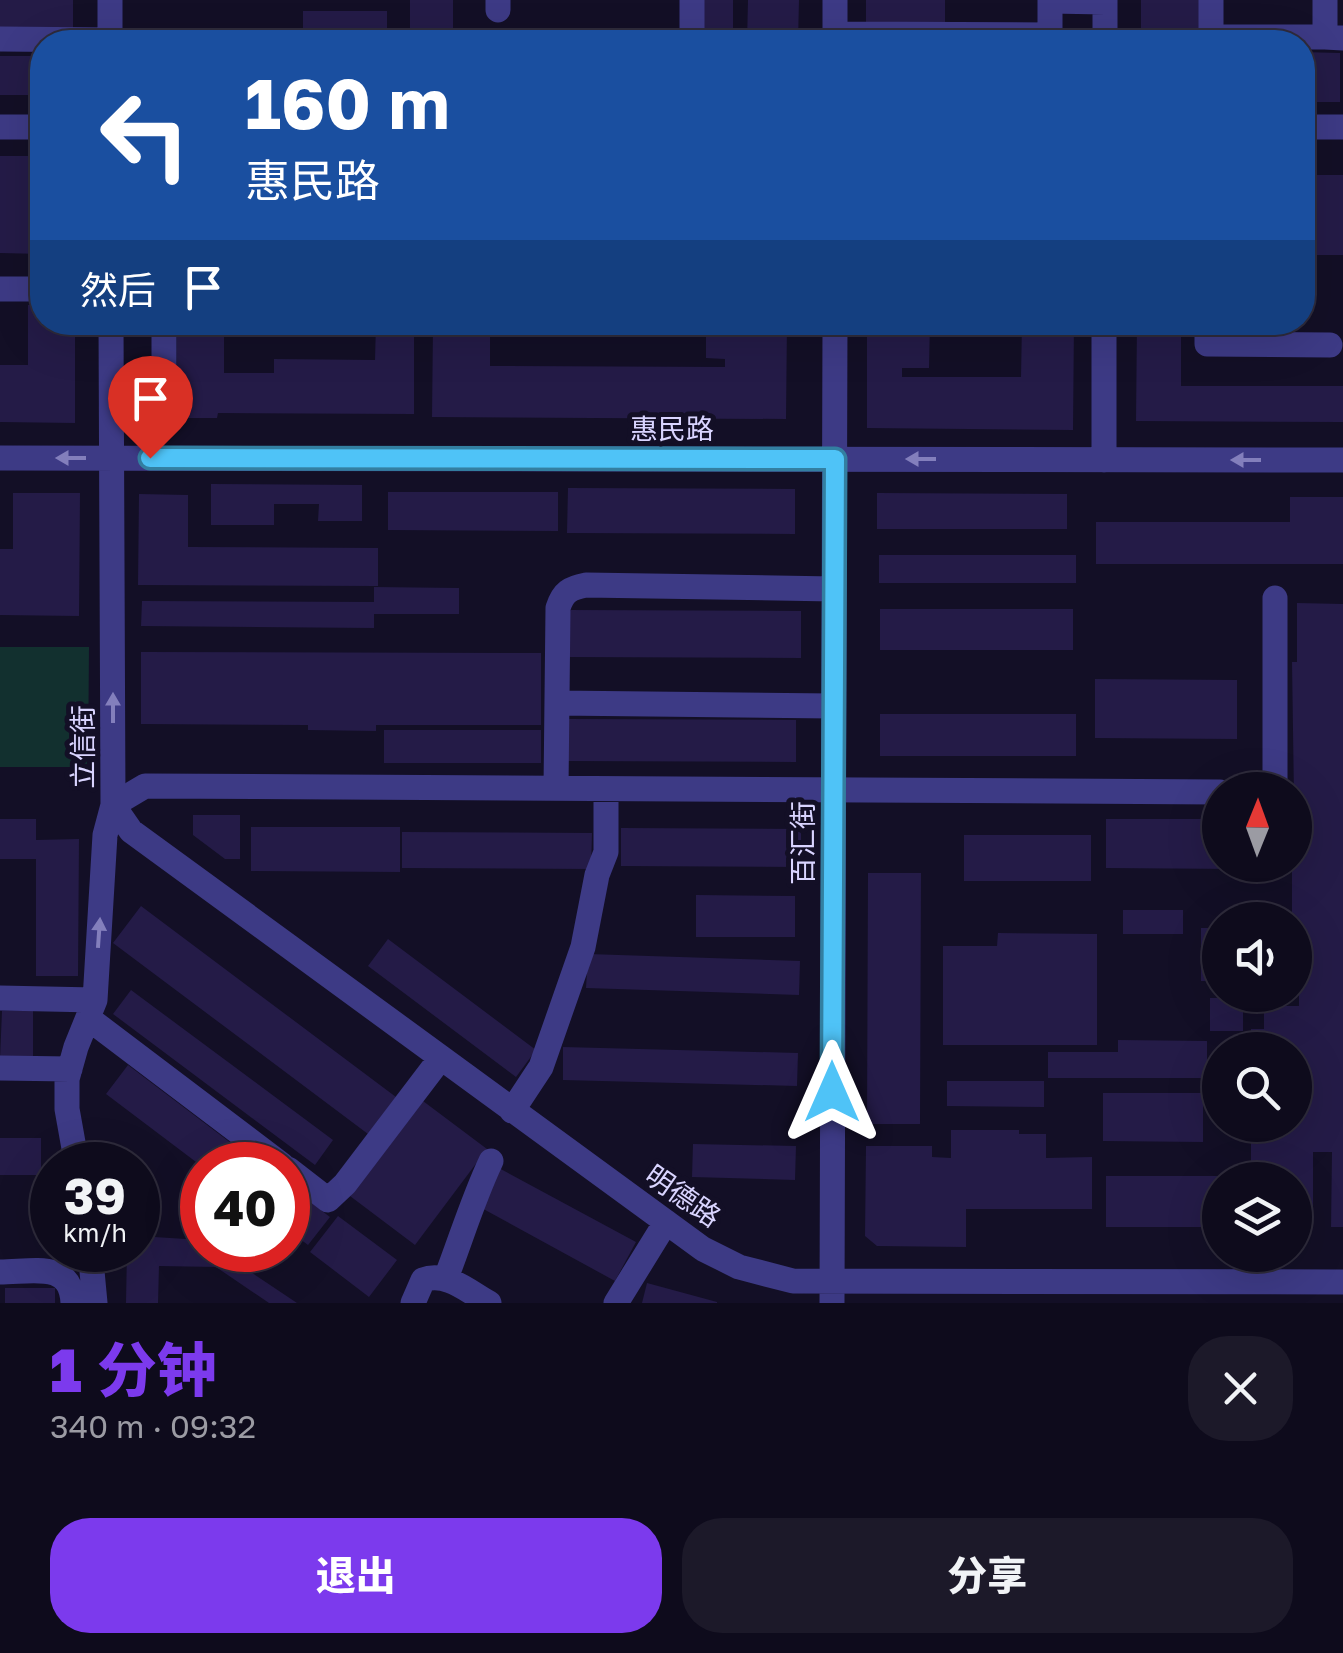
<!DOCTYPE html>
<html lang="zh">
<meta charset="utf-8">
<style>
:root{--surface:#0e0b1c;--page:#1c1929;--text:#f1f3f6;--muted:#9b9ba3;--line:#2e2b3b;--accent:#7c3aed}
body{margin:0;font-family:"Golos Text","Noto Sans SC",sans-serif;background:var(--page);color:var(--text);height:100vh;display:flex;flex-direction:column;font-size:38px;white-space:nowrap}
*{box-sizing:border-box;margin:0}
p{font-size:32px;color:var(--muted)}
.icon{flex:none;width:55px;height:55px;fill:none;stroke:currentColor;stroke-width:2;stroke-linecap:round;stroke-linejoin:round}
.map{position:relative;height:1303px;overflow:hidden}
.panel{display:flex;flex-direction:column;background:var(--surface);flex:1}
.panel>*{flex:none}
.banner{position:absolute;left:30px;top:30px;width:1285px;height:305px;border-radius:40px;box-shadow:0 10px 40px #0002,0 0 0 2px var(--line);background:#1a4fa0;color:#fff;overflow:hidden}
.needle{width:65px;rotate:1deg}
.buttons{position:absolute;left:1202px;top:772px;display:grid;gap:20px}
.buttons a{display:grid;place-items:center;width:110px;height:110px;border-radius:50%;background:var(--surface);box-shadow:0 10px 40px #0002,0 0 0 2px var(--line);font-size:50px}
.speed{position:absolute;left:30px;top:1142px;display:flex;gap:20px;font-size:50px;font-weight:700;text-align:center}
.speed>*{display:grid;place-content:center;width:130px;height:130px;border-radius:50%;background:var(--surface);box-shadow:0 10px 40px #0002,0 0 0 2px var(--line);line-height:1}
.speed small{font-size:25px;font-weight:400}
.speed .limit{border:15px solid #d22;background:#fff;color:#111}
.pin{position:absolute;display:grid;place-items:center;width:85px;height:85px;color:#fff;margin:-102px -42px;border-radius:50% 50% 50% 0;rotate:-45deg;box-shadow:0 0 10px #0007}
.pin .icon{rotate:45deg}
.me{position:absolute;width:110px;margin:-55px;rotate:0deg;stroke-linejoin:round;filter:drop-shadow(0 0 8px #0008)}
.turn{display:flex;align-items:center;gap:35px;height:210px;padding:0 50px;font-size:45px}
.turn .icon{width:130px;height:130px;stroke-width:2.5}
.turn b{display:block;font-size:70px;line-height:85px}
.then{display:flex;align-items:center;height:95px;padding:0 50px;background:#0003;gap:20px;font-size:38px}
.round{display:grid;place-items:center;flex:none;width:105px;height:105px;border-radius:40px;background:var(--page)}
.headline{display:flex;align-items:center;justify-content:space-between;height:170px;padding:0 50px}
h1{font-size:60px;font-weight:800;line-height:75px;color:var(--accent)}
.primary-button{display:flex;gap:20px;margin-top:auto;padding:20px 50px}
.primary-button a{flex:1;height:115px;border-radius:40px;background:var(--accent);color:#fff;font-size:40px;font-weight:800;line-height:115px;text-align:center}
.primary-button a+a{background:var(--page);color:var(--text)}
.map>svg:first-child{display:block}
.park{fill:#12302f}
.building{fill:#241b47}
.lines{fill:none;stroke-linecap:round;stroke-linejoin:round}
.minor{stroke:#3d3a85;stroke-width:25}
.oneway{fill:#837fbc}
.route-casing{stroke:#337fa1;stroke-width:25}
.route{stroke:#4fc3f7;stroke-width:18}
.labels{text-anchor:middle;stroke-width:10;stroke-linejoin:round;paint-order:stroke}
.street-label{font-size:28px;fill:#d9d4ff;stroke:#130f26}
</style>
<div class="map">
<svg width="1343" height="1303" viewBox="0 0 1343 1303">
<rect width="100%" height="100%" fill="#130f26"/>
<path class="park" d="M 0,647 L 89,647 L 88,767 L 0,767 Z"/>
<path class="building" d="M 0,0 L 73,0 L 73,28 L 0,28 Z
M 410,0 L 453,0 L 453,30 L 437,30 L 437,42 L 410,42 Z
M 700,0 L 733,0 L 733,30 L 700,30 Z
M 748,0 L 799,0 L 798,42 L 747,42 Z
M 866,0 L 945,0 L 945,23 L 866,22 Z
M 1141,0 L 1202,0 L 1202,42 L 1141,42 Z
M 303,11 L 387,11 L 387,42 L 328,42 L 329,33 L 303,33 Z
M 1302,52 L 1340,53 L 1340,102 L 1302,102 Z
M 0,56 L 42,56 L 42,95 L 0,95 Z
M 0,156 L 42,156 L 42,254 L 0,253 Z
M 1302,175 L 1343,175 L 1343,255 L 1302,255 Z
M 28,305 L 42,305 L 42,322 L 75,322 L 75,423 L 0,422 L 0,365 L 28,365 Z
M 376,322 L 414,322 L 414,414 L 218,413 L 217,418 L 177,418 L 177,323 L 224,324 L 224,373 L 274,373 L 274,359 L 375,360 Z
M 493,322 L 680,322 L 680,331 L 492,330 Z
M 706,322 L 787,322 L 786,419 L 432,417 L 433,325 L 490,326 L 490,366 L 725,367 L 725,359 L 706,358 Z
M 867,322 L 930,322 L 929,368 L 902,368 L 902,377 L 1021,377 L 1022,322 L 1074,322 L 1073,430 L 867,428 Z
M 1137,322 L 1181,322 L 1181,386 L 1343,386 L 1343,422 L 1136,421 Z
M 211,484 L 362,485 L 362,521 L 318,521 L 319,504 L 274,504 L 274,525 L 211,525 Z
M 568,488 L 795,489 L 795,534 L 567,533 Z
M 388,492 L 558,492 L 558,531 L 388,530 Z
M 13,493 L 80,493 L 79,616 L 0,615 L 0,549 L 13,549 Z
M 877,493 L 1067,494 L 1067,529 L 877,529 Z
M 139,494 L 188,495 L 188,547 L 378,548 L 378,586 L 138,585 Z
M 1290,497 L 1343,497 L 1343,564 L 1096,564 L 1096,522 L 1290,522 Z
M 879,555 L 1076,555 L 1076,583 L 879,583 Z
M 374,587 L 459,588 L 459,614 L 374,614 L 374,628 L 141,626 L 142,601 L 374,602 Z
M 1297,603 L 1343,604 L 1343,1227 L 1331,1227 L 1332,1152 L 1313,1152 L 1313,1225 L 1295,1225 L 1295,1180 L 1251,1180 L 1251,1125 L 1295,1125 L 1295,1050 L 1251,1050 L 1251,1029 L 1264,1029 L 1264,1006 L 1299,1006 L 1299,921 L 1292,920 L 1292,865 L 1295,865 L 1292,662 L 1297,662 Z
M 880,609 L 1073,609 L 1073,650 L 880,650 Z
M 567,610 L 801,611 L 801,658 L 567,657 Z
M 141,652 L 541,653 L 541,725 L 376,725 L 376,731 L 308,730 L 308,725 L 141,724 Z
M 1095,679 L 1237,680 L 1237,739 L 1095,738 Z
M 880,714 L 1076,714 L 1076,756 L 880,756 Z
M 567,719 L 796,720 L 796,762 L 566,761 Z
M 384,730 L 541,730 L 541,763 L 384,763 Z
M 193,815 L 240,815 L 240,859 L 225,859 L 193,835 Z
M 0,819 L 36,819 L 36,840 L 79,839 L 78,976 L 36,976 L 36,859 L 0,859 Z
M 1106,819 L 1220,819 L 1220,865 L 1236,865 L 1236,869 L 1106,868 Z
M 251,827 L 400,827 L 400,872 L 251,871 Z
M 621,828 L 801,829 L 801,867 L 621,866 Z
M 402,832 L 592,833 L 591,869 L 402,868 Z
M 964,835 L 1091,835 L 1091,881 L 964,881 Z
M 868,873 L 921,873 L 920,1124 L 867,1124 Z
M 696,895 L 795,896 L 795,937 L 696,937 Z
M 141,906 L 396,1097 L 368,1134 L 113,943 Z
M 1123,910 L 1183,910 L 1183,934 L 1123,934 Z
M 1201,928 L 1220,928 L 1220,981 L 1201,981 Z
M 998,933 L 1097,934 L 1097,1045 L 943,1045 L 943,946 L 997,946 Z
M 388,939 L 536,1050 L 516,1077 L 368,966 Z
M 588,954 L 800,961 L 799,995 L 586,988 Z
M 131,990 L 333,1140 L 315,1165 L 113,1014 Z
M 1210,998 L 1243,998 L 1243,1031 L 1210,1031 Z
M 2,1011 L 33,1011 L 33,1059 L 0,1059 Z
M 1118,1040 L 1207,1041 L 1207,1078 L 1048,1078 L 1048,1052 L 1118,1052 Z
M 563,1047 L 798,1053 L 797,1086 L 563,1080 Z
M 128,1065 L 260,1165 L 200,1165 L 106,1094 Z
M 947,1081 L 1044,1081 L 1044,1107 L 947,1106 Z
M 1103,1093 L 1203,1093 L 1203,1142 L 1103,1141 Z
M 423,1101 L 487,1149 L 415,1245 L 350,1196 Z
M 951,1130 L 1019,1130 L 1019,1134 L 1046,1134 L 1046,1158 L 1092,1157 L 1092,1209 L 966,1209 L 966,1247 L 877,1246 L 865,1236 L 866,1146 L 932,1146 L 932,1157 L 951,1158 Z
M 0,1138 L 41,1138 L 41,1175 L 0,1175 Z
M 693,1144 L 796,1146 L 795,1180 L 692,1177 Z
M 497,1167 L 636,1242 L 615,1281 L 476,1205 Z
M 1106,1176 L 1234,1176 L 1234,1180 L 1220,1180 L 1220,1227 L 1106,1227 Z
M 288,1185 L 330,1217 L 308,1245 L 288,1230 Z
M 338,1216 L 397,1260 L 369,1297 L 310,1252 Z
M 138,1236 L 202,1240 L 202,1250 L 218,1250 L 297,1303 L 269,1303 L 216,1267 L 159,1266 L 158,1303 L 126,1303 L 127,1250 L 138,1250 Z
M 647,1283 L 717,1302 L 717,1303 L 642,1303 Z
M 5,1288 L 55,1288 L 55,1303 L 5,1303 Z"/>
<g class="lines">
<path class="minor" d="M 110,0 L 110,42
M 498,0 L 498,10
M 692,0 L 692,42
M 835,0 L 835,42
M 1211,0 L 1211,37 L 1325,37
M 1325,0 L 1325,37 L 1343,38
M 1050,1 L 1105,2
M 835,34 L 1050,35 L 1050,0
M 0,39 L 110,40
M 1105,42 L 1105,0
M 0,127 L 42,127
M 1302,127 L 1343,127
M 0,289 L 42,289
M 164,322 L 164,409
M 1207,322 L 1207,344 L 1330,345
M 0,458 L 1343,460
M 1104,460 L 1104,322
M 557,703 L 833,706
M 556,788 L 558,608 C 563,592 570,588 586,585 L 834,589
M 1275,790 L 1275,598
M 113,805 L 131,831 L 703,1249 L 739,1267 L 793,1281 L 1343,1282
M 113,805 L 145,786 L 1220,792
M 0,998 L 95,1000
M 88,1018 L 282,1165
M 0,1068 L 70,1069
M 512,1111 L 541,1067 L 583,947 L 597,875 L 606,852 L 606,789
M 77,1165 L 67,1109 L 67,1079 L 76,1047 L 95,1000 L 105,835 L 113,805 L 111,322
M 288,1169 L 328,1200 L 345,1184 L 440,1059
M 90,1250 L 95,1303
M 0,1272 C 32,1272 71,1260 73,1303
M 446,1278 C 461,1239 473,1199 491,1161
M 413,1303 L 423,1280 C 446,1271 469,1292 489,1303
M 616,1303 L 666,1222
M 832,1303 L 835,322"/>
</g>
<defs><path id="oneway-solid" d="M-6-.8H1V-3.2L6.5 0L1 3.2V.8H-6Z" transform="scale(2.5)"/></defs>
<g class="oneway">
<use href="#oneway-solid" transform="translate(71 458) rotate(-180)"/>
<use href="#oneway-solid" transform="translate(921 459) rotate(-180)"/>
<use href="#oneway-solid" transform="translate(1246 460) rotate(-180)"/>
<use href="#oneway-solid" transform="translate(113 708) rotate(-90)"/>
<use href="#oneway-solid" transform="translate(99 933) rotate(-86)"/>
</g>
<g class="lines">
<defs>
<path id="route" d="M 150,458 L 835,459 L 832,1092"/>
</defs>
<use href="#route" class="route-casing"/>
<use href="#route" class="route"/>
</g>
<g class="labels">
<g class="street-label">
<text x="672" y="439">惠民路</text>
<text transform="translate(83 747) rotate(-90)" y="10">立信街</text>
<text transform="translate(803 843) rotate(-90)" y="10">百汇街</text>
<text transform="translate(683 1196) rotate(35)" y="10">明德路</text>
</g>
</g>
</svg>
<div class="buttons">
<a><svg class="needle" viewBox="-14 -14 28 28"><path d="M0-13l5 13h-10z" fill="#e53935"/><path d="M0 13l5-13h-10z" fill="#9b9ba3"/></svg></a>
<a><svg class="icon" aria-label="sound" viewBox="0 0 24 24"><path d="M4 9h4l5-4v14l-5-4H4zM17 9q2 3 0 6"/></svg></a>
<a><svg class="icon" aria-label="search" viewBox="0 0 24 24"><circle cx="10" cy="10" r="6"/><path d="M15 15l6 6"/></svg></a>
<a><svg class="icon" aria-label="layers" viewBox="0 0 24 24"><path d="M12 4l9 5-9 5-9-5zM3 14l9 5 9-5"/></svg></a>
</div>
<div class="speed"><div>39<small>km/h</small></div><div class="limit">40</div></div>
<div class="pin" style="left:150px;top:458px;background:#d93025"><svg class="icon" aria-label="arrive" viewBox="0 0 24 24"><path d="M6 21V4h12l-3 4 3 4H6"/></svg></div>
<svg class="me" style="left:832px;top:1092px" viewBox="-20 -20 40 40"><path d="M0-17L14 15 0 8-14 15z" fill="#4fc3f7" stroke="#fff" stroke-width="4"/></svg>
<div class="banner">
<div class="turn"><svg class="icon" aria-label="left" viewBox="0 0 24 24"><path d="M17 20v-9H6M10 6l-5 5 5 5"/></svg><div><b>160 m</b>惠民路</div></div>
<div class="then">然后<svg class="icon" aria-label="arrive" viewBox="0 0 24 24"><path d="M6 21V4h12l-3 4 3 4H6"/></svg></div>
</div>
</div>
<section class="panel">
<div class="headline"><div><h1>1 分钟</h1><p>340 m · 09:32</p></div><a class="round"><svg class="icon" aria-label="close" viewBox="0 0 24 24"><path d="M6 6l12 12M18 6L6 18"/></svg></a></div>
<div class="primary-button"><a>退出</a><a>分享</a></div>
</section>
